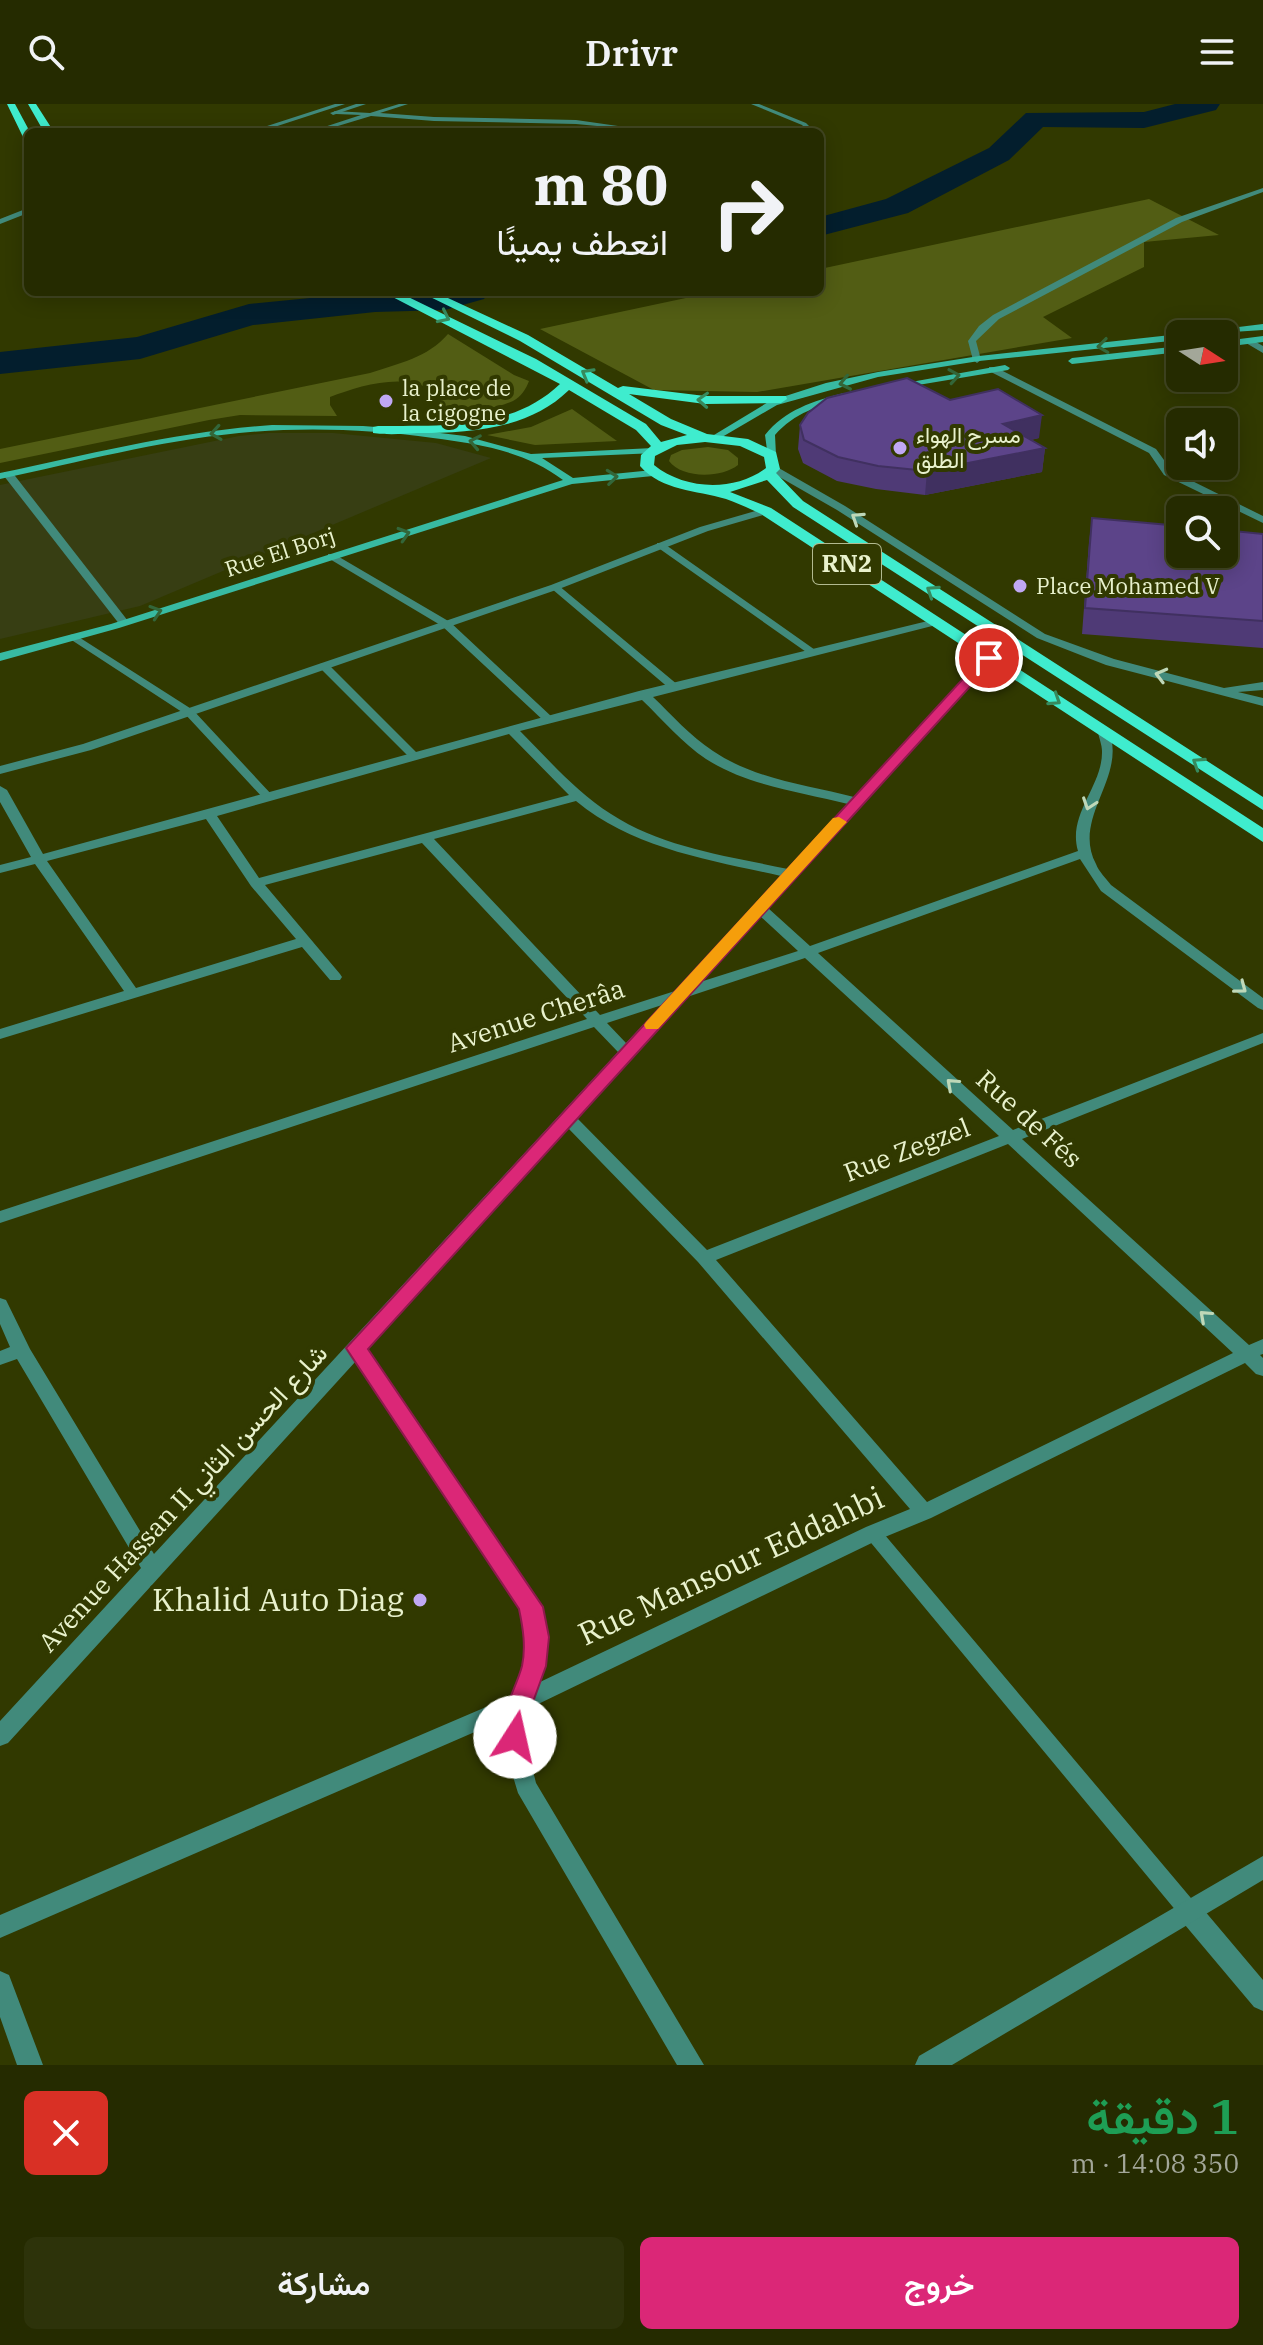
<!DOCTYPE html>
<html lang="ar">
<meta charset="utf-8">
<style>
:root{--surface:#252b00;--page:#2d330a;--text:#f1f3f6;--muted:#a3a799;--line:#424722;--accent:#db2777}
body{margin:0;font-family:"IBM Plex Serif",Vazirmatn,serif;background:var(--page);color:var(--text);direction:rtl;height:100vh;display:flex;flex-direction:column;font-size:30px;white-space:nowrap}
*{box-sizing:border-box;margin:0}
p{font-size:26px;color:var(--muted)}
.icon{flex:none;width:44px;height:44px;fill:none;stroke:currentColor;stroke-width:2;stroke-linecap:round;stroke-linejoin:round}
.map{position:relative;height:1961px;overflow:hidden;direction:ltr}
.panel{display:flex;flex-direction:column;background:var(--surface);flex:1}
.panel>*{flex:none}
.guide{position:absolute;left:24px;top:24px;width:800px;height:168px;border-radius:12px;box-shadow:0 4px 20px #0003,0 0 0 2px var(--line);direction:rtl;background:#252b00;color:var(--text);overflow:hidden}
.needle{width:52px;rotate:102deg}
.controls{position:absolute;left:1166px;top:216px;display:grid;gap:16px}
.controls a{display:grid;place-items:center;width:72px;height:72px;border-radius:12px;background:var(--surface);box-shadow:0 4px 20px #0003,0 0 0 2px var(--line);font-size:40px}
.pin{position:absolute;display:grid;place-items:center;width:68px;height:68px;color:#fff;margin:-34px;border:4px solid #fff;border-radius:50%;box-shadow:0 2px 8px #0007}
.me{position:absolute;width:88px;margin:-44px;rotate:10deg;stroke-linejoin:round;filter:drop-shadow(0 0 6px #0008)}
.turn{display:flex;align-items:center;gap:28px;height:168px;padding:0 24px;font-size:36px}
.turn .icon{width:104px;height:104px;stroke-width:2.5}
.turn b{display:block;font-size:56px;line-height:68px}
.round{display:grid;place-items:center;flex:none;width:84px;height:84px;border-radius:12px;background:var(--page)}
.overview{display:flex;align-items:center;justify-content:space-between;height:136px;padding:0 24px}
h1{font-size:48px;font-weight:600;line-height:60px;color:#1e9e55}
.button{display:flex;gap:16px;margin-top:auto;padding:16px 24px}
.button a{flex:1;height:92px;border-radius:12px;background:var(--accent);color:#fff;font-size:32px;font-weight:600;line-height:92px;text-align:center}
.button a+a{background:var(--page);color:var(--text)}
header{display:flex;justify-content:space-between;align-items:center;height:104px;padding:0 24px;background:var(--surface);font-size:36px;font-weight:600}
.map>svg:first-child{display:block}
.built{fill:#373e13}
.green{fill:#525d14}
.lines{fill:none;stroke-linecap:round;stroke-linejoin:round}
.river{fill:#031e2d;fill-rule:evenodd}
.service{fill:#418a7b;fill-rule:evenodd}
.minor{fill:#418a7b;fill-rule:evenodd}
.tertiary{fill:#418a7b;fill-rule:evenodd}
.secondary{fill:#38baa2;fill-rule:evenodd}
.trunk{fill:#3fecce;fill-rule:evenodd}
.wall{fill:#4f3a76}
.shaded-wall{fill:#403060}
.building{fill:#5c4489;stroke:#403060;stroke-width:2}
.oneway{stroke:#378a5d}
.oneway2{stroke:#336639}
.oneway3{stroke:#bfd8b8}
.route{fill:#db2777;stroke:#8e194d;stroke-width:2}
.slow{fill:#f59e0b}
.poi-dot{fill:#c0a8f4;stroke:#313900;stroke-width:3}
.labels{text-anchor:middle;stroke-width:8;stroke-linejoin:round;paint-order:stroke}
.far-poi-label{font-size:22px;fill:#e9f2cd;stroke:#313900;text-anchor:start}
.far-street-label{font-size:22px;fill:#e9f2cd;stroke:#313900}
.shield{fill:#313900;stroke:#b2ba90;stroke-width:2}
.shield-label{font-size:24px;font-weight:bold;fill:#e9f2cd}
.street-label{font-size:26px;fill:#e9f2cd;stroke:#313900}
.near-street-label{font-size:32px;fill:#e9f2cd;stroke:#313900}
.near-poi-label{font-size:32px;fill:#e9f2cd;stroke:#313900;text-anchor:end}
</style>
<header><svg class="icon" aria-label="menu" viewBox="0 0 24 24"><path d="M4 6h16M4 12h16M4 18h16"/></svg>Drivr<svg class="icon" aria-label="search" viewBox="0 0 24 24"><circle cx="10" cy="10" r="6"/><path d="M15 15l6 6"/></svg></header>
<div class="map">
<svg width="1263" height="1961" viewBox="0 0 1263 1961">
<rect width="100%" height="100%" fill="#313900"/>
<path class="built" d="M 269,329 L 333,329 L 436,339 L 491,354 L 140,502 L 0,535 L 0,381 L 239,332 Z"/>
<path class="green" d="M 1149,95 L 1219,131 L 1144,138 L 1144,163 L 1043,213 L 1072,234 L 757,288 L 654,286 L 540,225 L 714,188 L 820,188 L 820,165 Z
M 448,230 L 514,271 L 529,277 C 526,285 521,293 513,297 C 496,305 445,315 428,308 L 440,300 L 440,293 C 413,265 361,281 330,293 L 330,301 L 337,312 L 240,311 L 209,316 L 0,359 L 0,345 L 370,269 C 400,259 427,254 448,230 Z
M 572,305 L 617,337 L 535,341 L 487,331 L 531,323 Z
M 708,343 L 728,346 L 738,354 L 738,361 C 722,374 682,375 669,357 L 671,351 L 682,346 Z"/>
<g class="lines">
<path class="river" d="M 1175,0 L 1220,0 L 1216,6 L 1144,24 L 1043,23 L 1009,56 L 908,109 L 820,132 L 820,113 L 886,95 L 989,44 L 1026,9 L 1144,8 Z
M 371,188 L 489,188 L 484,195 L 445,206 L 375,208 L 253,221 L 140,255 L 0,270 L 0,248 L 137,233 L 249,200 Z"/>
<path class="service" d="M 399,0 L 408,0 L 380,9 L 434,13 L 576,16 L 660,28 L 576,20 L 434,17 L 371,12 L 318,28 L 309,28 L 361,11 L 336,10 L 334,7 L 370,9 Z
M 751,0 L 759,0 L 806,19 L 810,23 L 807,28 L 801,28 L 804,23 L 802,21 Z
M 657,439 L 663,439 L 818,548 L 817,550 L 809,550 L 657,443 Z
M 328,450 L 334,450 L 450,518 L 552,613 L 552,617 L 544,617 L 442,522 L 328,454 Z
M 552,481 L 558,481 L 678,581 L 678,585 L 670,585 L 552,485 Z
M 74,530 L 193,606 L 272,691 L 272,695 L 264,695 L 185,610 L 70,535 L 70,531 Z
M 324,559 L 328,560 L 418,650 L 418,654 L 410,654 L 320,564 L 320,560 Z
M 873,1422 L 879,1424 L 1196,1800 L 1200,1807 L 1196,1814 L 1189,1817 L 1182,1814 L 867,1434 L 864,1429 L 867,1424 Z"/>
<path class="minor" d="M 335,0 L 345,0 L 259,28 L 249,28 Z
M 356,0 L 366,0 L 333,11 L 330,9 Z
M 1263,84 L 1263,88 L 1182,118 L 999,215 L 976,237 L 981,256 L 977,259 L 973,256 L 968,237 L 979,222 L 993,211 L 1176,114 Z
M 1249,234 L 1263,242 L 1263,249 L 1246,239 L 1245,237 Z
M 989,263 L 995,263 L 1156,345 L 1172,367 L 1263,412 L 1263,419 L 1164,371 L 1149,349 L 989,267 Z
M 769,363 L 777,363 L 845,402 L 1045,530 L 1114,555 L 1224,584 L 1263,578 L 1263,586 L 1238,588 L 1263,594 L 1263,602 L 1106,561 L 1037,534 L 837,406 L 769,367 Z
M 4,368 L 12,368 L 128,517 L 128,521 L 120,521 L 4,372 Z
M 766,404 L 770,405 L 770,409 L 708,427 L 559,485 L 91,646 L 0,670 L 0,662 L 83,640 L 551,481 L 700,423 Z
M 936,515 L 942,518 L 940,520 L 653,593 C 672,611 690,632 713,647 C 754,675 807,681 854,693 L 985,551 L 989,550 L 995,554 L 768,804 L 810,842 L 1078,747 C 1067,710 1103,682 1102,647 C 1102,641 1099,634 1098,628 L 1100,625 L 1108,625 C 1129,672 1071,713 1096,760 C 1099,768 1106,774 1111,781 L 1263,894 L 1263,906 L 1258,904 L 1101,787 L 1080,755 L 818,849 L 1013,1026 L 1263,929 L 1263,939 L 1022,1035 L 1249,1241 L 1263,1235 L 1263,1250 L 1260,1251 L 1263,1254 L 1263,1272 L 1256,1270 L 1245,1259 L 931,1414 L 880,1435 L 532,1603 L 526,1639 L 536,1679 L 704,1961 L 677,1961 L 518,1689 L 505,1646 L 507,1614 L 0,1834 L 0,1811 L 514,1591 C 525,1561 527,1536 521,1505 L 356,1257 L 8,1639 L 0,1642 L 0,1617 L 141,1464 L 17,1255 L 0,1261 L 0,1247 L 10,1243 L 0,1220 L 0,1194 L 6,1196 L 30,1245 L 154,1450 L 618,948 L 594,923 L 0,1119 L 0,1107 L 587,915 L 422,739 L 265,781 L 340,870 L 342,873 L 340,876 L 330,876 L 302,843 L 0,935 L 0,925 L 124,887 L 35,760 L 0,769 L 0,761 L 31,753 L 0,698 L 0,682 L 7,686 L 43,750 L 639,587 ZM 642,596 C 663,616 682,639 706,655 C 748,682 801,688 848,700 L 788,765 C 728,752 663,744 611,710 C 576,688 549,656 520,627 ZM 509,630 L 569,691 L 259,774 L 217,712 ZM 576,697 C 634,745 710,756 781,772 L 675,887 L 600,911 L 434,735 ZM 206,715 L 251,782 L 296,835 L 136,884 L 47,757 ZM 760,812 L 798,847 L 700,878 ZM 805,854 L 999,1032 L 707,1146 L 577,1014 L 687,893 ZM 662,901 L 626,939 L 607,919 ZM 568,1024 L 698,1158 L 910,1405 L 866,1423 L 540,1578 L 547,1538 L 538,1497 L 367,1244 ZM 1008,1040 L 1233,1249 L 927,1398 L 716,1156 Z
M 1189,1796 L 1198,1799 L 1263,1876 L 1263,1907 L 1254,1903 L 1180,1815 L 1177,1807 L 1180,1799 Z
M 0,1867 L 9,1871 L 43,1961 L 17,1961 L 0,1913 Z"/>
<path class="tertiary" d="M 28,104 L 28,109 L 0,120 L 0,115 Z
M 1263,1752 L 1263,1776 L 952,1961 L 915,1961 L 919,1952 Z"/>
<path class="secondary" d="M 1263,220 L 1263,226 L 1202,230 L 1206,227 Z
M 1180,230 L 1180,236 L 979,257 L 878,273 L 777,301 L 717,336 L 709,334 L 770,297 L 826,279 L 878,268 L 979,252 Z
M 1263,232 L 1263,238 L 1224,243 L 1224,237 Z
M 1180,242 L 1180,248 L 1072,260 L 1068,257 L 1072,254 Z
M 1005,261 L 1010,264 L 1008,266 L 894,285 L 889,282 Z
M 844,289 L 849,292 L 847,294 C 820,301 794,309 775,331 L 776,351 L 768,353 L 765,331 C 785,306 813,297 844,289 Z
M 272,321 L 363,322 L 415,326 L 465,332 L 531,350 L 653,344 L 658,347 L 656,349 L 542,354 L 573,374 L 653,366 L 658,369 L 653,372 L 572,380 L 119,524 L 0,557 L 0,549 L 111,520 L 563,376 C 525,347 479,340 433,334 C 369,325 302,323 239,329 C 158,337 79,358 0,375 L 0,369 C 90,350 180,327 272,321 Z"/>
<path class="trunk" d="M 7,0 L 15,0 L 30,28 L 28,36 L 23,33 Z
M 28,0 L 36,0 L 54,28 L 44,28 Z
M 383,188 L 398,188 L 536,255 L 646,320 L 661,338 L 687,331 L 661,321 L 520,237 L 420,188 L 435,188 L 528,231 L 618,284 L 623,282 L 705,292 L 786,292 L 787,295 L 781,299 L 705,300 L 629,290 L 671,315 L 707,330 L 748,335 L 776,348 L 780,365 L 776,369 L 803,397 L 1263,693 L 1263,706 L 793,403 L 767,376 L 730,388 L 771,404 L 1263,724 L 1263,738 L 761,410 C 750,405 738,399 726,395 C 696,386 662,387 640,362 L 641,351 L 651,342 L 636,326 L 569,286 C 529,325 472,329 417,329 C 403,330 387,331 373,329 L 373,323 L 378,322 C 441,321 511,327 560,280 ZM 705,338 L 740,342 L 764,353 L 766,364 C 734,388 685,386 654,361 L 655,352 L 677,341 Z"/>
</g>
<path class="wall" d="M 950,296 L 1039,334 L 1031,336 L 1045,344 L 1042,368 L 925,391 L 876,385 L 837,377 L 803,359 L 798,345 L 800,321 Z
M 1092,414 L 1263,430 L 1263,544 L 1082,530 L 1089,438 Z"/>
<path class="shaded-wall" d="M 1042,311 L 1039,334 L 1000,343 L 1003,320 Z
M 1045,344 L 1042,368 L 925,391 L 927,367 Z"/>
<path class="building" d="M 907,274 L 950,296 L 998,285 L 1042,311 L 1003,320 L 1045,344 L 927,367 L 878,362 L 838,353 L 804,336 L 800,321 L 808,309 L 827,294 Z
M 1092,414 L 1180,422 L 1180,450 L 1224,450 L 1224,426 L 1263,430 L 1263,517 L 1085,504 Z"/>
<defs><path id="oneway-chevron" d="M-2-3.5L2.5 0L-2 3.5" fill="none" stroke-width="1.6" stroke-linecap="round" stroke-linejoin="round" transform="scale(2)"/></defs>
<g class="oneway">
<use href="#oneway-chevron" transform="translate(444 213) rotate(26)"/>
<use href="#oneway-chevron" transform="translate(587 270) rotate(-150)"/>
<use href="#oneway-chevron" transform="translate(703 296) rotate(-177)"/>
<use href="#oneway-chevron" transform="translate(932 487) rotate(-147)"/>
<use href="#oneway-chevron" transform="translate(1055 596) rotate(33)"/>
<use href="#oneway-chevron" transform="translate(1198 659) rotate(-147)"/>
</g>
<g class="oneway2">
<use href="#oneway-chevron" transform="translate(1103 242) rotate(173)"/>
<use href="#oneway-chevron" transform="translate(954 272) rotate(-9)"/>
<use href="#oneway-chevron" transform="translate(845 279) rotate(168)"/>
<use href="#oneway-chevron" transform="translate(216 329) rotate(171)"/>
<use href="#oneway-chevron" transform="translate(475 338) rotate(-169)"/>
<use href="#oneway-chevron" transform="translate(612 373) rotate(-6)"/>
<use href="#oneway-chevron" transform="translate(404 430) rotate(-17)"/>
<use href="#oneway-chevron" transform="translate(156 508) rotate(-18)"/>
</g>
<g class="oneway3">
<use href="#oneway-chevron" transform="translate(857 414) rotate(-147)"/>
<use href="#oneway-chevron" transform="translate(1161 571) rotate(-165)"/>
<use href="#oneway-chevron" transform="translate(1089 700) rotate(109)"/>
<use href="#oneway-chevron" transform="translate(1241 884) rotate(37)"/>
<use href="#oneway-chevron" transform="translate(952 980) rotate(-138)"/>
<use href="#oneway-chevron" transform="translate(1205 1212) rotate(-138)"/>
</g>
<path class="route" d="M 984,552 L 996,554 L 368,1245 L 543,1503 L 549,1533 L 546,1562 L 533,1598 L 524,1641 L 515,1644 L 506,1641 C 494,1617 516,1586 522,1562 C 526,1543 523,1524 519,1505 L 346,1244 Z"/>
<path class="slow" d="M 839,713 L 847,718 L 844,721 L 658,925 L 646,925 L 644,921 L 646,918 L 833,714 Z"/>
<g class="poi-dot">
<circle cx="386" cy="297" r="8"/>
<circle cx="900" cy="344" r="8"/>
<circle cx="1020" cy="482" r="8"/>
<circle cx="420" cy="1496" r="8"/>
</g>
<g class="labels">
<g class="far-poi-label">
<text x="402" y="292">la place de<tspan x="402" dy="25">la cigogne</tspan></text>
<text x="916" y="339">مسرح الهواء<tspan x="916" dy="25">الطلق</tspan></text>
<text x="1036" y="490">Place Mohamed V</text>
</g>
<g class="far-street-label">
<text transform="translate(280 448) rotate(-18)" y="8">Rue El Borj</text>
</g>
<rect class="shield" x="813" y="440" width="68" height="40" rx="6"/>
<g class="shield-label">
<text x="847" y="468">RN2</text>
</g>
<g class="street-label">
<text transform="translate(536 912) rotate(-18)" y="9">Avenue Cherâa</text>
<text transform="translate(1029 1015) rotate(42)" y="9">Rue de Fés</text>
<text transform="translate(907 1046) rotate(-21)" y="9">Rue Zegzel</text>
<text transform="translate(183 1394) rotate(-47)" y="9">Avenue Hassan II شارع الحسن الثاني</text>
</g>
<g class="near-street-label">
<text transform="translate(731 1462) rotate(-25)" y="11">Rue Mansour Eddahbi</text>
</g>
<g class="near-poi-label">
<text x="404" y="1507">Khalid Auto Diag</text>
</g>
</g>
</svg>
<div class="controls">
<a><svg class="needle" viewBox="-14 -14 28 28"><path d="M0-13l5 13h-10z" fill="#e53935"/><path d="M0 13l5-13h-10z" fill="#a3a799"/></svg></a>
<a><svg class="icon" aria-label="sound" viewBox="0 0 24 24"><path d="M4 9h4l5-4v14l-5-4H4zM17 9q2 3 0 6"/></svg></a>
<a><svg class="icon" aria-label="search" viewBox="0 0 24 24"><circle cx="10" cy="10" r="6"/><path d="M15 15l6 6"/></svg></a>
</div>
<div class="pin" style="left:989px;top:554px;background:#d93025"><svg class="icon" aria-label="arrive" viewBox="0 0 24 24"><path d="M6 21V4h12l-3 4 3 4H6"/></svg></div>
<svg class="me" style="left:515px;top:1633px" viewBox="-20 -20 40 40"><circle r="19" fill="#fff"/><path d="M0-13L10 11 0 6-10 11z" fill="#db2777"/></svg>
<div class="guide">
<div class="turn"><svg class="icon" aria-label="right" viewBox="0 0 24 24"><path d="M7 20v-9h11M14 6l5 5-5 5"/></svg><div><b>80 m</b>انعطف يمينًا</div></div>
</div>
</div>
<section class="panel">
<div class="overview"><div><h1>1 دقيقة</h1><p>350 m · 14:08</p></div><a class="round" style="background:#d93025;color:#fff"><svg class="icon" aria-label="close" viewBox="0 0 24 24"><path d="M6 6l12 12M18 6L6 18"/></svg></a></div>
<div class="button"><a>خروج</a><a>مشاركة</a></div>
</section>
